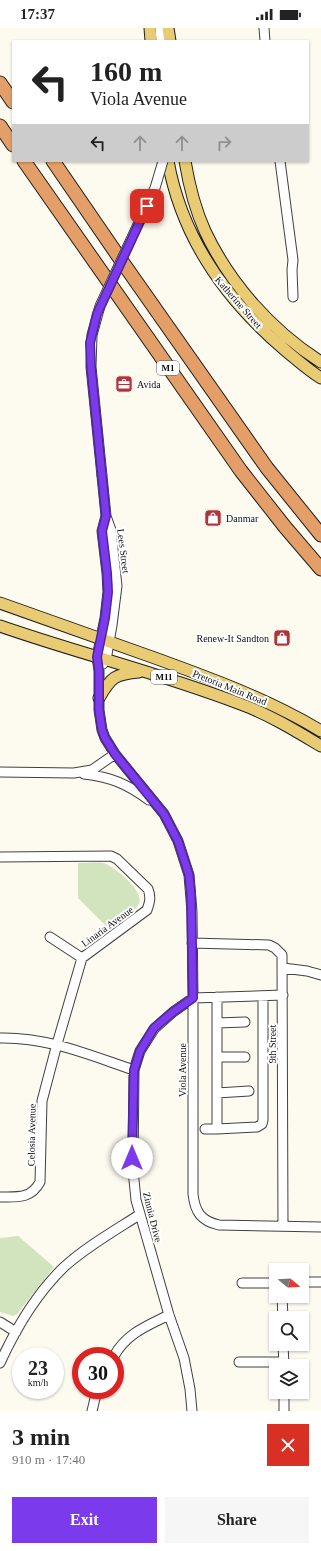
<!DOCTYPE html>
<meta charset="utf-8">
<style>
:root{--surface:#fff;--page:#f6f6f6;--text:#222;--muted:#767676;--accent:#7c3aed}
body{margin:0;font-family:"Times New Roman",serif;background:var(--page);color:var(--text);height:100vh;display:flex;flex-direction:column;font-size:15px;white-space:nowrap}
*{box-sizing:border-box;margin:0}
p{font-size:13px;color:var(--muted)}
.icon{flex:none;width:22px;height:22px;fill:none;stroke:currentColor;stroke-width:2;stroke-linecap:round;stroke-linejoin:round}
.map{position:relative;height:1383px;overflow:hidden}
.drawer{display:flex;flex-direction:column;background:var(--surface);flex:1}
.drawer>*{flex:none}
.hud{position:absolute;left:12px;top:12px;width:297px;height:122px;border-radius:0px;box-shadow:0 1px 3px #0004;background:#fff;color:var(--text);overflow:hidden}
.needle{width:26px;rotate:108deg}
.buttons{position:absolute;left:269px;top:1235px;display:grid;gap:8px}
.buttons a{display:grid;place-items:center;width:40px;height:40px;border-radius:0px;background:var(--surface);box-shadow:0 1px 3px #0004;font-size:20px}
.speed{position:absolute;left:12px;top:1319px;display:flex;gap:8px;font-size:20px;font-weight:700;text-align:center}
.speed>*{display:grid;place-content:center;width:52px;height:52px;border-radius:50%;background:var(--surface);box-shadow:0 1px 3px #0004;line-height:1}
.speed small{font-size:10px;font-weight:400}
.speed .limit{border:6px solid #d22;background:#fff;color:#111}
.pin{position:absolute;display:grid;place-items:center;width:34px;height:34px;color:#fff;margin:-17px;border-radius:8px;box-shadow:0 2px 6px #0006}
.me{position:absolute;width:44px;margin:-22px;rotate:0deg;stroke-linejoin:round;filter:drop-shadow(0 0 3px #0008)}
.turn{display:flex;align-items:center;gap:14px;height:84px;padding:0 12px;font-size:18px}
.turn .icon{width:52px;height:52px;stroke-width:2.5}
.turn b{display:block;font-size:28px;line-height:34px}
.lanes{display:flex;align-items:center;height:38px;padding:0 12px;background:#0003;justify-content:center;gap:20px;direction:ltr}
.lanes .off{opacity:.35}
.round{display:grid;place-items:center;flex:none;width:42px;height:42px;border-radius:0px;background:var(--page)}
.overview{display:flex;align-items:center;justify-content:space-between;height:68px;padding:0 12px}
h1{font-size:24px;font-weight:700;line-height:30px}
.cta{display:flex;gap:8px;margin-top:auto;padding:8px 12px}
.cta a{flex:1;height:46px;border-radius:0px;background:var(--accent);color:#fff;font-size:16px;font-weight:700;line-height:46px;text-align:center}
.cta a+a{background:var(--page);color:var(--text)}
.status{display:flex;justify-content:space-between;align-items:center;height:28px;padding:0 20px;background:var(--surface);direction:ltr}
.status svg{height:11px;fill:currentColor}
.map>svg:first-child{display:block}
.green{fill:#d2e4bd}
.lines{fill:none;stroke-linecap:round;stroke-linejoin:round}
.minor-casing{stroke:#414141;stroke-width:11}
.major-casing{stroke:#1f1f1f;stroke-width:13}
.highway-casing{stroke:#1f1f1f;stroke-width:15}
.minor{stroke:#fff;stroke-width:9}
.major{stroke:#e9cb74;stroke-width:11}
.highway{stroke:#e49f68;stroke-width:13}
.minor-bridge-casing{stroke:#414141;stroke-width:11;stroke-linecap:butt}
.minor-bridge{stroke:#fff;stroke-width:9}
.route-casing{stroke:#51269a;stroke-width:10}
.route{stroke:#7c3aed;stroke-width:7}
.labels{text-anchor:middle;stroke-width:4;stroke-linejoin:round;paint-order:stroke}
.shield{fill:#fff;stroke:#565656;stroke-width:1}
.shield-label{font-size:9px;font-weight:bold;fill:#0e0e0e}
.street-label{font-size:10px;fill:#0e0e0e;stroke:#fff}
.poi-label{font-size:10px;fill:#0e0e0e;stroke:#fff;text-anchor:start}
</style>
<div class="status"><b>17:37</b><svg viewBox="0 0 49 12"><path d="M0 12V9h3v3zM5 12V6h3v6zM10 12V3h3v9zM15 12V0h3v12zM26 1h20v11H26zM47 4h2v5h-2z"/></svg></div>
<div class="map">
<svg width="321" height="1383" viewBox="0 0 321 1383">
<rect width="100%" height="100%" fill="#fdfaf0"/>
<path class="green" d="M 78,835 C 86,835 95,834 103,835 C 114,838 145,863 139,876 C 134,886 117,894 108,900 L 78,870 Z
M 18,1208 L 54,1239 L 17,1286 L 13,1288 L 0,1284 L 0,1210 Z"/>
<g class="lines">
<defs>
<path id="minor" d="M 160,0 L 161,13
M 264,0 L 265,13
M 280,133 L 293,232 L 292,242 L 293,269
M 102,448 L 106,488 L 111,502 L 117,558 L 112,597 L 106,632 L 103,636
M 106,488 L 102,503 L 107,545 L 108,564 L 105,590 L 97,629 L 99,643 L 99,682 L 102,702 L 105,710 L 115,726 L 164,786 L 178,813 L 189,847 L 192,884 L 193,970 L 193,1166 C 195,1184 201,1193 219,1197 L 321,1199
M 0,744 L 74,745 L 92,742 L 115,726
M 84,746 C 111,749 127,756 149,772
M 0,829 L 111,828 L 117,831 L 148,861 C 151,869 150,874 147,882 L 82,930 L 57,1016 L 42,1073 L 40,1154 C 31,1171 17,1169 0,1169
M 50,909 L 82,930
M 192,915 L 269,917 L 275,920 L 282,927 L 283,1198
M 283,940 L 307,943 L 321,947
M 217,995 L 245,994
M 0,1010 C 48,1009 89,1027 134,1042
M 217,1029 L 245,1029
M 217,1065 L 249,1063
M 205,1101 L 217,1101 L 217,969
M 217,1101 L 257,1099 L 262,1096 L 263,1092 L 263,968
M 302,1254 L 321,1254
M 242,1255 L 276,1255
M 282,1268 L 283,1290
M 0,1294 L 16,1304
M 283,1316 L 284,1338
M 114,1328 C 127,1305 147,1298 169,1287
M 239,1334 L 284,1334
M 0,1335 C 16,1300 36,1266 64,1239 C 86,1219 114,1203 139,1187
M 284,1364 L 284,1383
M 92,1383 L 97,1362
M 192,1383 L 190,1361 L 184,1330 L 169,1287 L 136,1172 L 133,1142 L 134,1042 L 140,1023 L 154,1001 L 173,984 L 193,970 L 283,967"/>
<path id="major" d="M 150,0 L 151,13
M 168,0 L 170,13
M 168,133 C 182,211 226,272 285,322 C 296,331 308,342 321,350
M 185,133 C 189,157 195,181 205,203 C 230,256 272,303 321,334
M 0,575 C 50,593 101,611 152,629 C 210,650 268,671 321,703
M 0,598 C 80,626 164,646 243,677 C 270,687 296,703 321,718
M 99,670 C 111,649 115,646 139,644"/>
<path id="highway" d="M 0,55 L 13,74
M 0,98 L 13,117
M 24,133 L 241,443 L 285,499 L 321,541
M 53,133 L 123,235 L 267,440 L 321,507"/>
</defs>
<use href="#minor" class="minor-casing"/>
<use href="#major" class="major-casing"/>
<use href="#highway" class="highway-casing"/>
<use href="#minor" class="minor"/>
<use href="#major" class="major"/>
<use href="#highway" class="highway"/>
<defs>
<path id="minor-bridge" d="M 102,448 L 91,339 L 92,307 L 100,278 L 155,160 L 163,133"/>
</defs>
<use href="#minor-bridge" class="minor-bridge-casing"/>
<use href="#minor-bridge" class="minor-bridge"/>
</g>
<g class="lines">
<defs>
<path id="route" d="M 132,1130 L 134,1042 L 140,1023 L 154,1000 L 173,984 L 193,970 L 191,867 L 189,847 L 178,813 L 164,786 L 115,726 L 105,710 L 102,702 L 99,682 L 99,643 L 97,629 L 105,590 L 108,564 L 107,545 L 102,503 L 106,488 L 91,339 L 90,315 L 97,286 L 147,178"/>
</defs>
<use href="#route" class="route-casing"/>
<use href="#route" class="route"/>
</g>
<defs>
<symbol id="office-square" viewBox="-11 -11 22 22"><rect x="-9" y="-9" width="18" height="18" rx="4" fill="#ae353c" stroke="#fff"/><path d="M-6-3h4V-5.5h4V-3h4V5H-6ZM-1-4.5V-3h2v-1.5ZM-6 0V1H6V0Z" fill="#fff"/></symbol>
<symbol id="shop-square" viewBox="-11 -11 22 22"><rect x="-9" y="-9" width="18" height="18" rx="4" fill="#ae353c" stroke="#fff"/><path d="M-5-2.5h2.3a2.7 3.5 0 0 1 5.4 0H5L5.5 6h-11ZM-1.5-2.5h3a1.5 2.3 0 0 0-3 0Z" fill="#fff"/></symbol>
</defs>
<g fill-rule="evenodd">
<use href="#office-square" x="114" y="346" width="20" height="20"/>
<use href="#shop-square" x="203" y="480" width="20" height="20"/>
<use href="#shop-square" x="272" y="600" width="20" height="20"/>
</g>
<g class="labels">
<g class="shield">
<rect x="157" y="333" width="22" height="14" rx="3"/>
<rect x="151" y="642" width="26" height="14" rx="3"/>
</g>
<g class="shield-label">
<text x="168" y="343">M1</text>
<text x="164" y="652">M11</text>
</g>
<g class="street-label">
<text transform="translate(239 274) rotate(49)" y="4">Katherine Street</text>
<text transform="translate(124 523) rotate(83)" y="4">Lees Street</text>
<text transform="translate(230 659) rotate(22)" y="4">Pretoria Main Road</text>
<text transform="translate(107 898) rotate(-36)" y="4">Linaria Avenue</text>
<text transform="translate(272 1016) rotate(-90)" y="4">9th Street</text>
<text transform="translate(182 1042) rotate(-90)" y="4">Viola Avenue</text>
<text transform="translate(31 1107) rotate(-89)" y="4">Celosia Avenue</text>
<text transform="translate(153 1189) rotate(76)" y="4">Zinnia Drive</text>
</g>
<g class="poi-label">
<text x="137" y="360">Avida</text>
<text x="226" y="494">Danmar</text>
<text x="269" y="614" text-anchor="end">Renew-It Sandton</text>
</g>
</g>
</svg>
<div class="buttons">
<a><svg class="needle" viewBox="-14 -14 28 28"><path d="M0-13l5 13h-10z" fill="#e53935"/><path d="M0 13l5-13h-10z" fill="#767676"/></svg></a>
<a><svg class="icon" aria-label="search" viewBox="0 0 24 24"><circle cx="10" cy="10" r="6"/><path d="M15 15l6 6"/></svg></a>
<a><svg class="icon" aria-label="layers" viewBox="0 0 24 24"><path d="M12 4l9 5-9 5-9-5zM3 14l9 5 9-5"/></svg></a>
</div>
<div class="speed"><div>23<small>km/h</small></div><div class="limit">30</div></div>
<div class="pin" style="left:147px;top:178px;background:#d93025"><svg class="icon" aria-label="arrive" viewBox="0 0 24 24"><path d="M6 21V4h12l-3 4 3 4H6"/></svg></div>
<svg class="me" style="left:132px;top:1130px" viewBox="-20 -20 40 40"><circle r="19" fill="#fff"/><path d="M0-13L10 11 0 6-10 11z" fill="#7c3aed"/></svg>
<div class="hud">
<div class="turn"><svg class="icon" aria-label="left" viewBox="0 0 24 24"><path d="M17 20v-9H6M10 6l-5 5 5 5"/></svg><div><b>160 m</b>Viola Avenue</div></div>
<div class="lanes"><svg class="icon" aria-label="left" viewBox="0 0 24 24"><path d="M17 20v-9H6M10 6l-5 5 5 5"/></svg><svg class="icon off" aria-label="ahead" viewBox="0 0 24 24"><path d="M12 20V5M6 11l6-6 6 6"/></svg><svg class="icon off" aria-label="ahead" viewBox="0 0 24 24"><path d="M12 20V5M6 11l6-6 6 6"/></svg><svg class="icon off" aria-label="right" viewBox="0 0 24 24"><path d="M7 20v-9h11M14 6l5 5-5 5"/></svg></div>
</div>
</div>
<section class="drawer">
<div class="overview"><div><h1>3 min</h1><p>910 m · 17:40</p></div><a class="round" style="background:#d93025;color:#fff"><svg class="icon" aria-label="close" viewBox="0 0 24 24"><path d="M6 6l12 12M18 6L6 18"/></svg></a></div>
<div class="cta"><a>Exit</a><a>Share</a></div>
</section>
